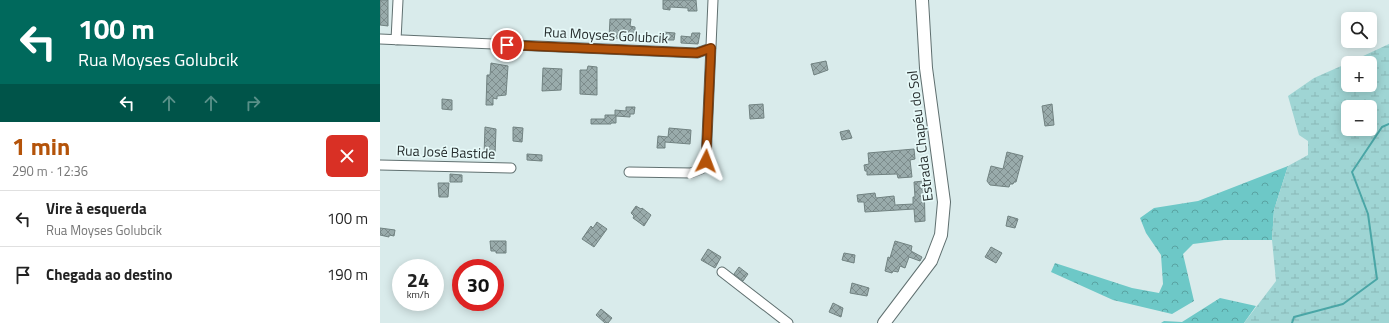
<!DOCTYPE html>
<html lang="pt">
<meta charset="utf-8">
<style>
:root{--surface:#fff;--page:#f6f6f6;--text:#222;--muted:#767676;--line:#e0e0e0;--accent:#b45309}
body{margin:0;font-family:"Titillium Web",sans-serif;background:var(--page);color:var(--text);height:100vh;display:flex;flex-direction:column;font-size:15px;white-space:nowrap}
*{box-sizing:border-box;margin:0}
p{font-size:13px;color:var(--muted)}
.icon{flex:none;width:22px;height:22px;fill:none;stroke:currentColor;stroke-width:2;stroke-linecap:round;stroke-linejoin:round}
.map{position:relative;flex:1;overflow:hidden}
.sheet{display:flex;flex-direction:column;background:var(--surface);width:380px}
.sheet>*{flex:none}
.guide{background:#00695c;color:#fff;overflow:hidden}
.buttons{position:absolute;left:961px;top:12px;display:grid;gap:8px}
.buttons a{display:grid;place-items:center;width:36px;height:36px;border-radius:6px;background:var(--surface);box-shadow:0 2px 10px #0003;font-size:20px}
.speed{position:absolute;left:12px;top:259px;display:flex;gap:8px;font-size:20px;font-weight:700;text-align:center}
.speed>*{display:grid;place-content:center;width:52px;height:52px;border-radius:50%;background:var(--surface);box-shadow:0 2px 10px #0003;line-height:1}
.speed small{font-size:10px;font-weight:400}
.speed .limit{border:6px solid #d22;background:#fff;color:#111}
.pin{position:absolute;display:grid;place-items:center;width:34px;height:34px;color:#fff;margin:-17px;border:2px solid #fff;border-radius:50%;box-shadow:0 1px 4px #0007}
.me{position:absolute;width:44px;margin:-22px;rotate:3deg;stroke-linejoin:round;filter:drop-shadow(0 0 3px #0008)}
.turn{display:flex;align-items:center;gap:14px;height:84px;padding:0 12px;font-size:18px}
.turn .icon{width:52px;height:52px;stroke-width:2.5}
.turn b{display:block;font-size:28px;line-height:34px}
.lanes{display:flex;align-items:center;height:38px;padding:0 12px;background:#0003;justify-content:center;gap:20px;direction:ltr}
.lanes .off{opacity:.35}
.round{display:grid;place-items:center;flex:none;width:42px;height:42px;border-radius:6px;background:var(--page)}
.head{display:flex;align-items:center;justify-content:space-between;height:68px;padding:0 12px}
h1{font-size:24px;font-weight:700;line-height:30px;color:var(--accent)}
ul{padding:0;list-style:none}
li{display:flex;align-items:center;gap:12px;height:56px;padding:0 12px;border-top:1px solid var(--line)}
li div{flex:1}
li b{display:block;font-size:15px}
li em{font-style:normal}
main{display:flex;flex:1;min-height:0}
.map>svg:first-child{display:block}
.forest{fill:url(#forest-crowns)}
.wetland{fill:url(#wetland-marsh);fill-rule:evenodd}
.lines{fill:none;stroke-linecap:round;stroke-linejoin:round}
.stream{stroke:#4aa6a6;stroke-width:2}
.building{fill:url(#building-cross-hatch);stroke:#718281}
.minor-casing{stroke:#607070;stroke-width:11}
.major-casing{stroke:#607070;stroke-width:14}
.minor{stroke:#fff;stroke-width:9}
.major{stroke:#fff;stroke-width:12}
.route-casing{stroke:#753606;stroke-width:10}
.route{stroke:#b45309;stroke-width:7}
.labels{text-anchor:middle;stroke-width:3.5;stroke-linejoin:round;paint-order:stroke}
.street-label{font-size:14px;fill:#262d2d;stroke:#e6f9f8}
</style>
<main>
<section class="sheet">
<div class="guide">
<div class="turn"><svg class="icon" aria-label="left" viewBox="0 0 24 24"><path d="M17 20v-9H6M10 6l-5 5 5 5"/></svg><div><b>100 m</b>Rua Moyses Golubcik</div></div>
<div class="lanes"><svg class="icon" aria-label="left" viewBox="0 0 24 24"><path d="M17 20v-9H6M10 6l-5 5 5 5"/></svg><svg class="icon off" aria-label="ahead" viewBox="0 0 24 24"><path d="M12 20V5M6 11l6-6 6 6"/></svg><svg class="icon off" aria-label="ahead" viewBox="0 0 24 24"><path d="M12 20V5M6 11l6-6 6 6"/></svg><svg class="icon off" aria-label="right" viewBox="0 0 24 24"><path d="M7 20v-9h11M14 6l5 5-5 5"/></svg></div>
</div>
<div class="head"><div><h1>1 min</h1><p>290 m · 12:36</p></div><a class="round" style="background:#d93025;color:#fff"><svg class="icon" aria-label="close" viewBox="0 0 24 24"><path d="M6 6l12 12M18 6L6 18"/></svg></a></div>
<ul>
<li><svg class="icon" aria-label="left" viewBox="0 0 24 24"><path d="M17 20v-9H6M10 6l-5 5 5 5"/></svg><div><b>Vire à esquerda</b><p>Rua Moyses Golubcik</p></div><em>100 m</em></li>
<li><svg class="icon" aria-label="arrive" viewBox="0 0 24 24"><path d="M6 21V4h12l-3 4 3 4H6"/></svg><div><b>Chegada ao destino</b></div><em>190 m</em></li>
</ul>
</section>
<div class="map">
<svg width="1009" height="323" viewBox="0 0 1009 323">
<defs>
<pattern id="forest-crowns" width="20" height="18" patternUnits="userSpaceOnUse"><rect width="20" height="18" fill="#6dc8c7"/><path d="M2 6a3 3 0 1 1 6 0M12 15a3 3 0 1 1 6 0" fill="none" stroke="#59a3a2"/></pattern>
<pattern id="wetland-marsh" width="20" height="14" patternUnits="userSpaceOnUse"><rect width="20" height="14" fill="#9fd5d4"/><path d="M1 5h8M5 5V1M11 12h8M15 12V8" fill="none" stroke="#89b7b6"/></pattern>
<pattern id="building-cross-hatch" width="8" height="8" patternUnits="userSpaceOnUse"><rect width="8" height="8" fill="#99abab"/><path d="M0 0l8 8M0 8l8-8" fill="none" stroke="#7d8c8c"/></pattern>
</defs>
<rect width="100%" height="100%" fill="#d9ebeb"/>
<path class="forest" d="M 908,166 L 894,210 L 892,240 L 844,240 L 813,244 L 803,254 L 814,301 L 792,314 L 733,300 L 671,272 L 675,263 L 752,288 L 779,293 L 783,284 L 781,255 L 766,233 L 760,218 L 774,208 L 818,201 Z
M 840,298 L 876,306 L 864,323 L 781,323 L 784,321 L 802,322 Z"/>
<path class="wetland" d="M 1009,44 L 1009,323 L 864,323 L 896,281 L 892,240 L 894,210 L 908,166 L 928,155 L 928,141 L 919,135 L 908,96 L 934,78 L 968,63 L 968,85 L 990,85 L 990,63 L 968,63 ZM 968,107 L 990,107 L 990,129 L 968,129 Z"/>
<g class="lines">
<path class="stream" d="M 912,323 L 914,317 L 963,304 L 997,279 L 988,214 L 972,172 L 1002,127 L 1009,124"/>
</g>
<path class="building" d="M 0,0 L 8,0 L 8,26 L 0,25 Z
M 283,0 L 316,0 L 317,11 L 308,11 L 308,8 L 290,7 L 290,10 L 283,9 Z
M 230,19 L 251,19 L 250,26 L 255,27 L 255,39 L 229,38 Z
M 282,32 L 295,33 L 294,40 L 282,40 Z
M 312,33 L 320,33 L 318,44 L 301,43 L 301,36 L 311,37 Z
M 446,61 L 448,70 L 434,75 L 431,64 Z
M 111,63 L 128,66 L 126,95 L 117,96 L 117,99 L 113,98 L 113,105 L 106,105 L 107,75 L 110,75 Z
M 208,66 L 217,67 L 217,95 L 200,94 L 200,70 L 207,70 Z
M 163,68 L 182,69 L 181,90 L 162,91 Z
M 62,99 L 72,100 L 72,110 L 62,109 Z
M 383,104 L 384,118 L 370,119 L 369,105 Z
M 672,104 L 674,125 L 665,126 L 662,106 Z
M 246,107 L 255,107 L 254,114 L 250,114 L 250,117 L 236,116 L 236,123 L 231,123 L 231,124 L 211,124 L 211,119 L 225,119 L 225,115 L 235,115 L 235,110 L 246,111 Z
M 105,127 L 116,129 L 115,156 L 104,155 Z
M 133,127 L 143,128 L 142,142 L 133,141 Z
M 289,128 L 311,130 L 310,144 L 285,142 L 285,148 L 277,148 L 278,136 L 288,137 Z
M 469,130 L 472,138 L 462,140 L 460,132 Z
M 534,149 L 535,159 L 530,160 L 532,177 L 518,178 L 517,174 L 487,175 L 487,171 L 485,171 L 484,165 L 489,164 L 488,153 Z
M 627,152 L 643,156 L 636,182 L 634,182 L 633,184 L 630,184 L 629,187 L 610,185 L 607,181 L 611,166 L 623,169 Z
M 147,154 L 162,155 L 162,161 L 147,160 Z
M 70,174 L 82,175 L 82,182 L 70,182 Z
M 544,181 L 545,221 L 535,222 L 534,209 L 485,212 L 484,202 L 478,202 L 477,195 L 495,193 L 496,198 L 514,196 L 515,205 L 533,204 L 533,197 L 535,197 L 534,182 Z
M 58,183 L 69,183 L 68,197 L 59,197 Z
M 256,206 L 261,209 L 262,208 L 271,215 L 264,226 L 253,218 L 254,216 L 251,213 Z
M 628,216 L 638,219 L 635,228 L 626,226 Z
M 217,222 L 227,229 L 214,247 L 202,239 L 211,226 L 213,228 Z
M 0,228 L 15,230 L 14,236 L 9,235 L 9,237 L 0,235 Z
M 110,241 L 126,241 L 126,253 L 116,253 L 116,251 L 111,251 Z
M 515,241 L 532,246 L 531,251 L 542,257 L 540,261 L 529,257 L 525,268 L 520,266 L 518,272 L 513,271 L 512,273 L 505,271 L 508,257 L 510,258 Z
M 611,247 L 622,253 L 616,263 L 605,257 Z
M 328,249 L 341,257 L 335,268 L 321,260 Z
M 464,253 L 475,255 L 474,263 L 462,260 Z
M 359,267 L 368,274 L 363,281 L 354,274 Z
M 472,283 L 489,288 L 487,296 L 470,293 Z
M 453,303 L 463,308 L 461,317 L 449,312 Z
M 221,309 L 232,318 L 228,323 L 225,323 L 216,315 Z"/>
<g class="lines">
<defs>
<path id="minor" d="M 0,39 L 317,53 L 331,48
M 16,40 L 18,0
M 0,165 L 131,168
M 249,172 L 311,173 L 321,169 L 326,161 L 333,0
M 342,272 L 408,323"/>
<path id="major" d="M 504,323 L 551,261 L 561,235 L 564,202 L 546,68 L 542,0"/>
</defs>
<use href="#minor" class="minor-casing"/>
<use href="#major" class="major-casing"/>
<use href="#minor" class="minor"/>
<use href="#major" class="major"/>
</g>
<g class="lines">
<defs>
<path id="route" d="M 127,45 L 317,53 L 331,48 L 326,161"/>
</defs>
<use href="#route" class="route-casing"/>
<use href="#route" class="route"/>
</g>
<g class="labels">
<g class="street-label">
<text transform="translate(226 35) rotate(3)" y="5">Rua Moyses Golubcik</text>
<text transform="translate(540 136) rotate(-97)" y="5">Estrada Chapéu do Sol</text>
<text transform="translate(66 152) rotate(2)" y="5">Rua José Bastide</text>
</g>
</g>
</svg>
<div class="buttons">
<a><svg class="icon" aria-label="search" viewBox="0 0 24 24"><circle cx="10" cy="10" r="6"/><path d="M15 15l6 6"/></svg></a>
<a>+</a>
<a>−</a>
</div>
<div class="speed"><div>24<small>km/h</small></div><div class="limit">30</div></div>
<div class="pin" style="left:127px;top:45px;background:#d93025"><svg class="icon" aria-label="arrive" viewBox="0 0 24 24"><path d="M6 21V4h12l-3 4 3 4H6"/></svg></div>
<svg class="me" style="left:326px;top:161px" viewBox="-20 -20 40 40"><path d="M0-17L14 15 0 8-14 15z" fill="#b45309" stroke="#fff" stroke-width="4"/></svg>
</div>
</main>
